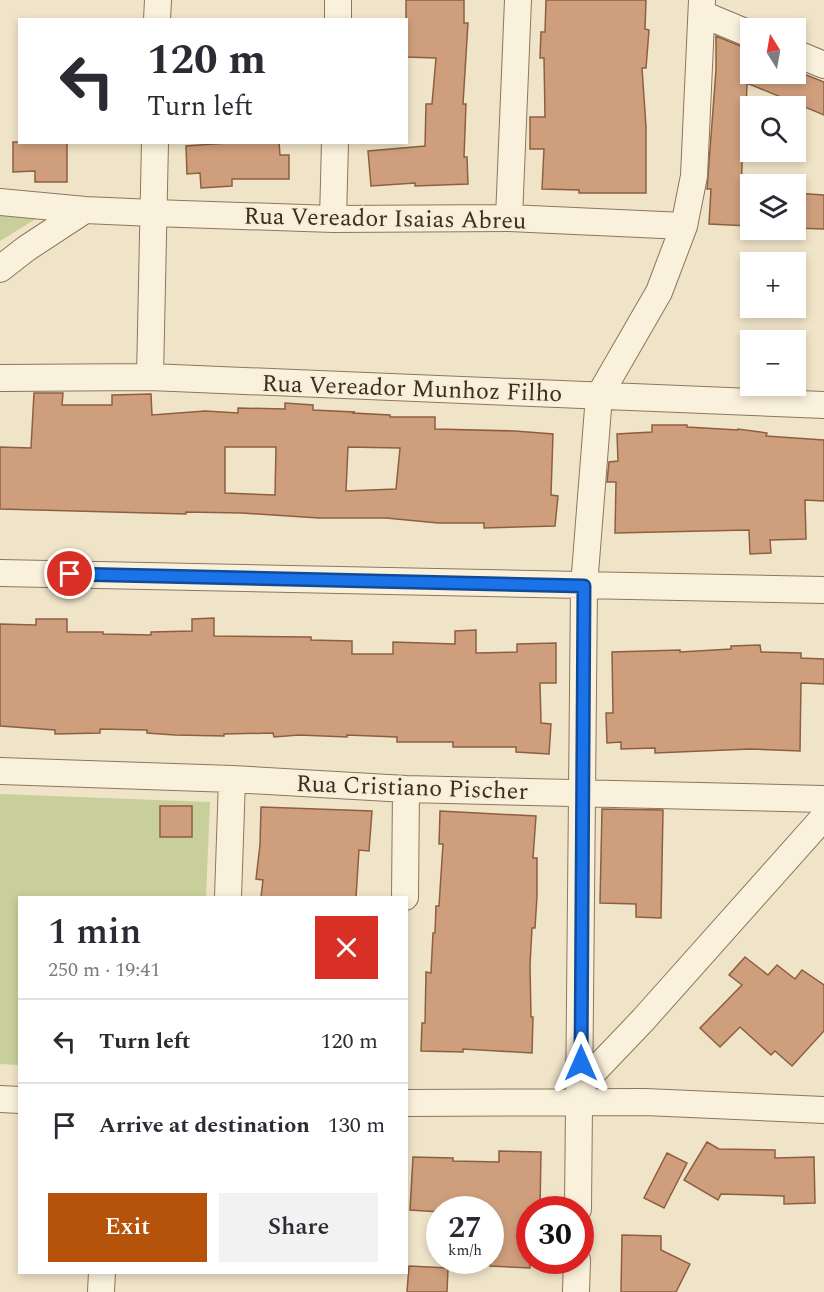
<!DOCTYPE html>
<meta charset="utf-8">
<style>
:root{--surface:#fff;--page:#f2f2f3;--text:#2b2b33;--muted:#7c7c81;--line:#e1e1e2;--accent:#b45309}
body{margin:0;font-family:Spectral,serif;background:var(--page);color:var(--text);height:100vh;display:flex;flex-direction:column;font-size:22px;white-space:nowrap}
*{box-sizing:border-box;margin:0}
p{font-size:20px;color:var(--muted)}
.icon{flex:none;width:33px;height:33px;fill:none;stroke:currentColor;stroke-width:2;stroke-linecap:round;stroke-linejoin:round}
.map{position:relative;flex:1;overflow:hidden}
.drawer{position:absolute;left:18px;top:896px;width:390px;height:378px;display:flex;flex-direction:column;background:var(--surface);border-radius:0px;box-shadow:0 3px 9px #0003}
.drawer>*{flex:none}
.guide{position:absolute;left:18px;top:18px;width:390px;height:126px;border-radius:0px;box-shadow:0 3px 9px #0003;background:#fff;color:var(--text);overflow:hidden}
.needle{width:39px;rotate:349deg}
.buttons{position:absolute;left:740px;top:18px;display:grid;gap:12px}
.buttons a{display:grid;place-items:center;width:66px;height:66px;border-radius:0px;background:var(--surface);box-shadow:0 3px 9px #0003;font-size:30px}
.speed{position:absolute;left:426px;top:1196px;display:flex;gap:12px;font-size:30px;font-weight:700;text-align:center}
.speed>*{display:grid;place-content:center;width:78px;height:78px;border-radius:50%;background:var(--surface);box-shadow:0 3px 9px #0003;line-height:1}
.speed small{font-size:15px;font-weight:400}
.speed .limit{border:9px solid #d22;background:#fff;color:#111}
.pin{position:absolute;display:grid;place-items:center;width:51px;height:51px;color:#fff;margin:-26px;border:3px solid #fff;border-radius:50%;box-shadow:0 2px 6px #0007}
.me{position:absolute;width:66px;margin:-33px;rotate:0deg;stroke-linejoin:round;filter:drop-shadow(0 0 4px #0008)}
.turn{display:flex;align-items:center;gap:21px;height:126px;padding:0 30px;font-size:27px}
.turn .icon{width:78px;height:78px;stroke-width:2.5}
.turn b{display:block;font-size:42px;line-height:51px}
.round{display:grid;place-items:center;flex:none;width:63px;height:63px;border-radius:0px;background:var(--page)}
.overview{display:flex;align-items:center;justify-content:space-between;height:102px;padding:0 30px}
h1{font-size:36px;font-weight:600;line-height:45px}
.cta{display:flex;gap:12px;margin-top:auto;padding:12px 30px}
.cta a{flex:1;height:69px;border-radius:0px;background:var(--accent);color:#fff;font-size:24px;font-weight:600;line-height:69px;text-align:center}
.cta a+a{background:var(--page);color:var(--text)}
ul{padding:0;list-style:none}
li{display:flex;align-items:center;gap:18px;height:84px;padding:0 30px;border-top:2px solid var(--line)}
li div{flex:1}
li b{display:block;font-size:22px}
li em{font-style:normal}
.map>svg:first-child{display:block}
.green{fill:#c9cf9b}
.building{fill:#cf9f7d;stroke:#8d5f41;stroke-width:1.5;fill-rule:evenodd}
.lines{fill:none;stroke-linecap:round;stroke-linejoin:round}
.minor-casing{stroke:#8d765c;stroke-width:28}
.minor{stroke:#faf1dc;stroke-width:26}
.route-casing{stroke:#114b97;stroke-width:15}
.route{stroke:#1a73e8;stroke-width:10}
.labels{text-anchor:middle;stroke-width:4.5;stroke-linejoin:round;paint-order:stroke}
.street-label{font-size:24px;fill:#3d2e20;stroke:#f7eed8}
</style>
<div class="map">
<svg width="824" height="1292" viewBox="0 0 824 1292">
<rect width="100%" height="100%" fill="#f0e4c8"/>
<path class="green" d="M 0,212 L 39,217 L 0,241 Z
M 0,794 L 210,802 L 206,897 L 20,897 L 19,1065 L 0,1064 Z"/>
<path class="building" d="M 406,0 L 464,0 L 464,23 L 468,23 L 463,104 L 466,104 L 464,157 L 467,157 L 468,184 L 415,186 L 415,183 L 371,186 L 368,151 L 425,146 L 426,104 L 432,104 L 436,58 L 406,57 Z
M 546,0 L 646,0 L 645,29 L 649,30 L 646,68 L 642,68 L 646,127 L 646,193 L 579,193 L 579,190 L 542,189 L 544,149 L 530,149 L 530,117 L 545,117 L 544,58 L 540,58 L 541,32 L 545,32 Z
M 716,36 L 750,50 L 750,74 L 804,74 L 824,82 L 824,115 L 747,83 L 745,141 L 743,141 L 741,191 L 750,191 L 750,226 L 709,224 L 711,189 L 707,189 L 716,70 Z
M 13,142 L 67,142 L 67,182 L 35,182 L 35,171 L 13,172 Z
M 242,142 L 279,142 L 280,155 L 289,155 L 289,179 L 232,179 L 232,186 L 201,188 L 200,173 L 187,174 L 186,146 Z
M 795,193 L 824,195 L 824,229 L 795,228 Z
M 34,393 L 63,393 L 62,405 L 112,405 L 112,395 L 151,394 L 152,415 L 205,411 L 238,413 L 238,408 L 285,409 L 285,403 L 313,405 L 313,410 L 354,412 L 353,413 L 390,415 L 390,417 L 435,417 L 435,429 L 515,431 L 553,434 L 551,495 L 558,496 L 555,526 L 484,528 L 484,523 L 438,523 L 386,518 L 319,518 L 242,513 L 186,512 L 186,514 L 0,509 L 0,447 L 31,448 ZM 225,447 L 276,447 L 275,495 L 225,493 ZM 348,447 L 400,448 L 396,489 L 346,491 Z
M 652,425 L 687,425 L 687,427 L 738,430 L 738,429 L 767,433 L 766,436 L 824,440 L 824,501 L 805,500 L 806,539 L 770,540 L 771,553 L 750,554 L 749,530 L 615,533 L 616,482 L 607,482 L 609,462 L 618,461 L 617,434 L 652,432 Z
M 214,618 L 214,636 L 311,637 L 311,640 L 352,641 L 352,654 L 393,654 L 393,642 L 455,644 L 455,631 L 476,630 L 476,653 L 517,652 L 517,644 L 556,643 L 556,683 L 540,683 L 541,723 L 551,724 L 549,754 L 516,752 L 516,747 L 453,747 L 453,742 L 397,742 L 397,737 L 347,735 L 347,737 L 299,735 L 274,737 L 273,733 L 224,734 L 224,736 L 175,735 L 147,733 L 147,730 L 100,729 L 100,733 L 55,734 L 55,730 L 0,726 L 0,624 L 36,625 L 36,619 L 67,619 L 67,632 L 103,632 L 103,634 L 151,635 L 151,632 L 192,631 L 192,619 Z
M 760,645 L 761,652 L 801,653 L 801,658 L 824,659 L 824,684 L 801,683 L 800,751 L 750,749 L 655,753 L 655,748 L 621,749 L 621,742 L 607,743 L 606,713 L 613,713 L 612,652 L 680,650 L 680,652 L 731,649 L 731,646 Z
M 160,806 L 192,806 L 192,837 L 160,837 Z
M 261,807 L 372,811 L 369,851 L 359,850 L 356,897 L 261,897 L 263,880 L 256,879 L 260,845 Z
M 602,809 L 663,810 L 661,918 L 636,917 L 636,904 L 600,903 Z
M 440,811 L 536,816 L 533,858 L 537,858 L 537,896 L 535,928 L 532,928 L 530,965 L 531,1017 L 533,1017 L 532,1053 L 463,1049 L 463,1052 L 421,1051 L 422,1023 L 425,1023 L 426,972 L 431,973 L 433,933 L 435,933 L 436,906 L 439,906 L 443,844 L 439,844 Z
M 745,957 L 768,975 L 777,965 L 795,979 L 802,970 L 824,985 L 824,1031 L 792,1066 L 775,1051 L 771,1055 L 740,1027 L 720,1047 L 700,1028 L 742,985 L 729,975 Z
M 707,1142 L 719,1149 L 775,1150 L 775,1158 L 814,1157 L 815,1203 L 784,1204 L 784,1196 L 721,1194 L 718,1200 L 684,1180 Z
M 499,1151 L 541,1152 L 540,1209 L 530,1209 L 530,1268 L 490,1266 L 493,1211 L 490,1211 L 490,1209 L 440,1209 L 440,1212 L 410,1210 L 413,1157 L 453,1158 L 453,1161 L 499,1162 Z
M 667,1153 L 687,1163 L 664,1208 L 644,1198 Z
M 622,1235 L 661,1236 L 661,1250 L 690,1264 L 676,1292 L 621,1292 Z
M 409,1266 L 448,1268 L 447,1292 L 407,1292 Z"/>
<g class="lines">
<defs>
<path id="minor" d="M 702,14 L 750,34
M 157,20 L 158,0
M 338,20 L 338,0
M 795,53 L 824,65
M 0,202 L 85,210 L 153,213 L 333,219 L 509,218 L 684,226
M 509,218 L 518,0
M 333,219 L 335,142
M 0,269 L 27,248 L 85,210
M 150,377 L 155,142
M 0,378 L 150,377 L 824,405
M 0,573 L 824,590
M 0,771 L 232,779 L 406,789 L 824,799
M 228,897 L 232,779
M 405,897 L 406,789
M 581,1085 L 643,1020 L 824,817
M 0,1099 L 20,1100
M 406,1103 L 645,1102 L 824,1110
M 578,1209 L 584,586 L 599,396 L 659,292 L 684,226 L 694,176 L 702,0
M 101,1292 L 102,1272
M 576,1292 L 577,1260"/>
</defs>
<use href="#minor" class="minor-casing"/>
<use href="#minor" class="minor"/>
</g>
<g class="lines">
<defs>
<path id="route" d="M 70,574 L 584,586 L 581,1063"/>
</defs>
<use href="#route" class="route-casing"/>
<use href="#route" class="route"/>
</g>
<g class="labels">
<g class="street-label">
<text transform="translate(385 218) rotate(1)" y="8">Rua Vereador Isaias Abreu</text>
<text transform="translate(412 388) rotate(2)" y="8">Rua Vereador Munhoz Filho</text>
<text transform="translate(412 787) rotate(2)" y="8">Rua Cristiano Pischer</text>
</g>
</g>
</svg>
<div class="buttons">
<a><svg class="needle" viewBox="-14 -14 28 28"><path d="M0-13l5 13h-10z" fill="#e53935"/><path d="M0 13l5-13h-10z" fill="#7c7c81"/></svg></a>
<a><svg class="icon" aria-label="search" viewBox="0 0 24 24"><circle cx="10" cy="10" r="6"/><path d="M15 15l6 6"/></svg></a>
<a><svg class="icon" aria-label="layers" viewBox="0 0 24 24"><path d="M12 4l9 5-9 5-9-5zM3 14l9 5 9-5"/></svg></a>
<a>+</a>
<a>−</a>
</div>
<div class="speed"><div>27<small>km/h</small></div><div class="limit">30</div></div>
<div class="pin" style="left:70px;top:574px;background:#d93025"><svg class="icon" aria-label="arrive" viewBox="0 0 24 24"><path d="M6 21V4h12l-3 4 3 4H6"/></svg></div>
<svg class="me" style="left:581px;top:1063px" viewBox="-20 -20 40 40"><path d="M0-17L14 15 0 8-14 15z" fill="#1a73e8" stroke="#fff" stroke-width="4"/></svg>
<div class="guide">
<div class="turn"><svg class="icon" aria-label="left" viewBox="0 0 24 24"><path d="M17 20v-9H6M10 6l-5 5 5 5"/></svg><div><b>120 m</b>Turn left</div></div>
</div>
<section class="drawer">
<div class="overview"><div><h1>1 min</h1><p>250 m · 19:41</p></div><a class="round" style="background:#d93025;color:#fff"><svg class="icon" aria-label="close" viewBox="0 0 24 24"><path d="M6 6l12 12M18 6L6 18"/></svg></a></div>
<ul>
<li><svg class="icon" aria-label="left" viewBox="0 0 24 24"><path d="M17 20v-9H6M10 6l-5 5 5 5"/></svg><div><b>Turn left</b></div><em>120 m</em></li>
<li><svg class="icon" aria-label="arrive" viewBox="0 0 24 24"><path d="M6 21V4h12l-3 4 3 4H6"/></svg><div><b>Arrive at destination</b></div><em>130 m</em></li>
</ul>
<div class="cta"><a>Exit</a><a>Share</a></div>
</section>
</div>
